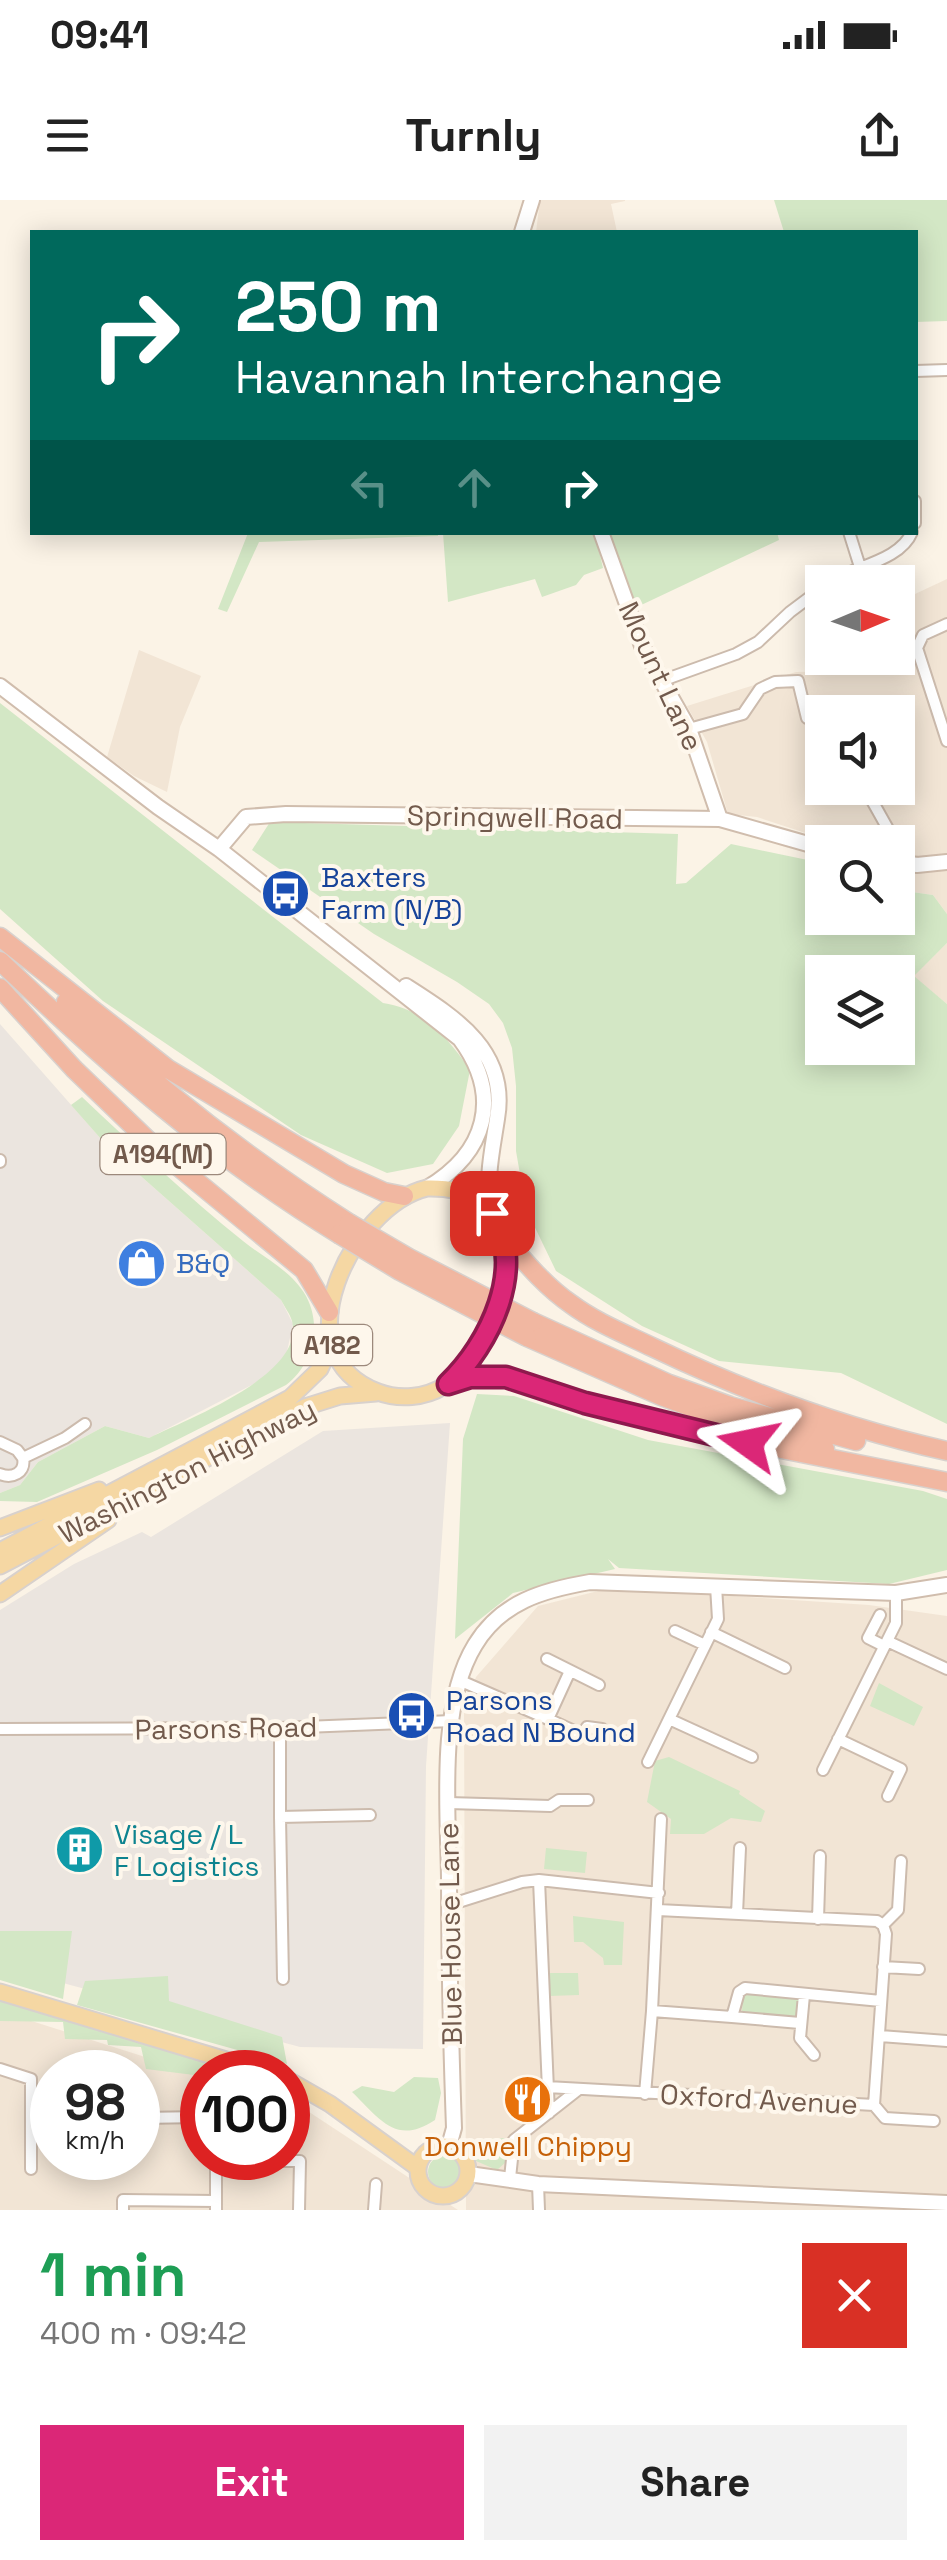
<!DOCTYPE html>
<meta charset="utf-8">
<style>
:root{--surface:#fff;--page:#f2f2f2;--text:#222;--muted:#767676;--accent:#db2777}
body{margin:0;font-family:"Space Grotesk",sans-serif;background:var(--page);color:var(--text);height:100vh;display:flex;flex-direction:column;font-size:38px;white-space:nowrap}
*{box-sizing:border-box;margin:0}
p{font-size:32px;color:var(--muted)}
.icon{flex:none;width:55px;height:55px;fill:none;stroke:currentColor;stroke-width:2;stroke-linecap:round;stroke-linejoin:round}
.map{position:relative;height:2010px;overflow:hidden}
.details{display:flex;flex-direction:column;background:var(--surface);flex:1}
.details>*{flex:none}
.hud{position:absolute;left:30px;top:30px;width:888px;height:305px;border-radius:0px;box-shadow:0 5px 25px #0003;background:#00695c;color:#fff;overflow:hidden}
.needle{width:65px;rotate:88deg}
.fabs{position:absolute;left:805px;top:365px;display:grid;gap:20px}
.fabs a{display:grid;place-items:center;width:110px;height:110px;border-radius:0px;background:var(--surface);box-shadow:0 5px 25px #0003;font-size:50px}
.speed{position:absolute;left:30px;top:1850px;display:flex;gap:20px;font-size:50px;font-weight:700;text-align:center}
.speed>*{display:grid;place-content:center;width:130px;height:130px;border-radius:50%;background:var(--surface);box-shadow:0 5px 25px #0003;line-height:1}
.speed small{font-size:25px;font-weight:400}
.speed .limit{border:15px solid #d22;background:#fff;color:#111}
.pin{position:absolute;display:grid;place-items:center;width:85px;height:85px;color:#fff;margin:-42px;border-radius:20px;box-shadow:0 5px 15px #0006}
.me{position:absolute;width:110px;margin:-55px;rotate:282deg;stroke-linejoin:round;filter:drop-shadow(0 0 8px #0008)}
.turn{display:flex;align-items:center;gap:35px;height:210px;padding:0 40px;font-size:45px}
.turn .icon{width:130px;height:130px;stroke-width:2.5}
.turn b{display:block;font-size:70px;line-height:85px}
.lanes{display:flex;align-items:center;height:95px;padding:0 40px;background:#0003;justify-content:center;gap:50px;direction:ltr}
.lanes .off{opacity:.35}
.round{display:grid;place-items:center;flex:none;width:105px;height:105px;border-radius:0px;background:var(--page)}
.headline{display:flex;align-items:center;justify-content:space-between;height:170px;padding:0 40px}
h1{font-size:60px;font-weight:600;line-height:75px;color:#1e9e55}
.primary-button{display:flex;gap:20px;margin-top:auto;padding:20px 40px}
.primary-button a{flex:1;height:115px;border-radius:0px;background:var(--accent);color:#fff;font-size:40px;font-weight:600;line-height:115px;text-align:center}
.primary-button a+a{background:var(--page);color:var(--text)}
.status{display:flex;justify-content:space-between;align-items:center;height:70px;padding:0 50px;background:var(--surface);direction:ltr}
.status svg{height:28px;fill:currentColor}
header{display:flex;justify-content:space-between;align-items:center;height:130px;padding:0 40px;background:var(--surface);font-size:45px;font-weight:600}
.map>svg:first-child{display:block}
.residential{fill:#f2e5d5;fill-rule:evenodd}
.industrial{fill:#ebe5df}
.green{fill:#d3e7c5;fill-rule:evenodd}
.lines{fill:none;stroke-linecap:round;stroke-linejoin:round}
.street-casing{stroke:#ccbbad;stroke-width:14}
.secondary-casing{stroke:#d0bdad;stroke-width:18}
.primary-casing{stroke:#d8d1cd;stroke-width:19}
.highway-casing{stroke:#d8d1cd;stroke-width:21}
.street{stroke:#fff;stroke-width:10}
.secondary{stroke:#fff;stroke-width:14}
.primary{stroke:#f5d7a3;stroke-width:15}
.highway{stroke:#f1b7a1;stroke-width:18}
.highway-bridge-casing{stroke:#d8d1cd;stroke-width:21;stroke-linecap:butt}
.highway-bridge{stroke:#f1b7a1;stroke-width:18}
.route-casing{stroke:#8e194d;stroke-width:25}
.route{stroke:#db2777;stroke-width:18}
.labels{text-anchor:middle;stroke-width:8;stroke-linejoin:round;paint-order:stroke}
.shield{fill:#fef7ec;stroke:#9c897c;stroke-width:2.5}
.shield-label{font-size:25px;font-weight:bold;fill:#725a4c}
.street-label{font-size:28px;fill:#725a4c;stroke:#fef7ec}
.transit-label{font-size:28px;fill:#164399;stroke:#fef7ec;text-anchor:start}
.shop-label{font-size:28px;fill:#366cbe;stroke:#fef7ec;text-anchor:start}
.culture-label{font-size:28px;fill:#0d838f;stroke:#fef7ec;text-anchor:start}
.food-label{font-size:28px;fill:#c56008;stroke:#fef7ec}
</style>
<div class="status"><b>09:41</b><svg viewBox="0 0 49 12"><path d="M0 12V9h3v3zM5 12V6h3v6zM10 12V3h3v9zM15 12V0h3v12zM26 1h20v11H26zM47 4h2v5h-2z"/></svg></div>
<header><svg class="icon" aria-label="menu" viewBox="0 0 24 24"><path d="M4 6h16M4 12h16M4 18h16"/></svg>Turnly<svg class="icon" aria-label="share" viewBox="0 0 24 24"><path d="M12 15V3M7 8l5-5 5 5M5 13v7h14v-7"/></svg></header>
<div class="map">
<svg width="947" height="2010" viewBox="0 0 947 2010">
<rect width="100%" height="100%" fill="#fbf3e6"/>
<path class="residential" d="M 540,0 L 625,0 L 625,1 L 611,4 L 617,32 L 536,32 Z
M 947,379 L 947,714 L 933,695 L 898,690 L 898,642 L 825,642 L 824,639 L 757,617 L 728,614 L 707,542 L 687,506 L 796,472 L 846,471 L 880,465 L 878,458 L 898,458 L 898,402 ZM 822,512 L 898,512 L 898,588 L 822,588 Z
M 139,450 L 201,476 L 180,527 L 167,592 L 134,576 L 107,557 Z
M 947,743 L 947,804 L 913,776 Z
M 610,1388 L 869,1405 L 947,1416 L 947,2010 L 466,2010 L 464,1513 L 476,1477 L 538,1406 Z
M 0,1811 L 202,1875 L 202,1958 L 288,1958 L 288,1901 L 297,1904 L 458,2010 L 0,2010 ZM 52,1872 L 138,1872 L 138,1958 L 52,1958 Z"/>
<path class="industrial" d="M 0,824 L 109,948 L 281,1100 L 293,1124 L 286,1156 L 265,1178 L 149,1238 L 105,1226 L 38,1262 L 20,1285 L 0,1293 Z
M 450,1223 L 426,1566 L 423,1849 L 300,1847 L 0,1766 L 0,1410 L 74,1364 L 142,1332 L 151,1337 L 323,1231 Z"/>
<path class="green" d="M 774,0 L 947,0 L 947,121 L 915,122 L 915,32 L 784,32 Z
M 777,332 L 779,340 L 637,407 L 606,333 Z
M 248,333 L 438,332 L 438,336 L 259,342 L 227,412 L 218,409 Z
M 443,333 L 595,333 L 603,368 L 584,375 L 576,385 L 542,397 L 535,379 L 448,402 Z
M 0,503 L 383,803 C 424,809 448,838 470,870 L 459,926 L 433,964 L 387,973 L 301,935 L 103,801 L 0,709 Z
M 270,622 L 678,634 L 676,684 L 686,683 L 731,644 L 822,663 L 822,718 L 898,718 L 898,690 L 933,695 L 947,714 L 947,743 L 914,776 L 947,804 L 947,1224 L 841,1173 L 719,1161 L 642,1126 L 556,1071 L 526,1009 L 516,951 L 516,886 L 512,848 L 503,823 L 489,804 L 457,782 L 374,734 L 252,650 ZM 822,772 L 898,772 L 898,848 L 822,848 Z
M 82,897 C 134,946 187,996 243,1041 C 265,1059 291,1070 306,1096 C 323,1128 312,1165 286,1185 L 157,1250 L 37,1302 L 0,1301 L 0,1293 L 20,1285 L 38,1262 L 105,1226 L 149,1238 C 187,1219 306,1175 292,1121 C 290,1114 284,1106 281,1100 L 109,948 L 71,905 Z
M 477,1194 L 514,1196 L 648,1240 L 923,1291 L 947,1299 L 947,1370 L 889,1384 L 619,1368 L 608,1359 L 615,1369 L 513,1393 L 455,1439 L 463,1239 Z
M 879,1483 L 923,1507 L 914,1526 L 870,1506 Z
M 669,1557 L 740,1591 L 739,1594 L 765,1611 L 761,1622 L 731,1618 L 704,1634 L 670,1634 L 671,1619 L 647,1602 L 655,1561 Z
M 546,1648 L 587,1652 L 585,1673 L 544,1669 Z
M 573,1716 L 624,1722 L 622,1765 L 604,1765 L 603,1758 L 583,1742 L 574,1742 Z
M 0,1731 L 72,1731 L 63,1799 L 0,1780 Z
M 548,1773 L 578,1773 L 579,1795 L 549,1796 Z
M 168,1776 L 169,1801 L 282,1837 L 287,1864 L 77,1805 L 85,1781 Z
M 751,1792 L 799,1798 L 796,1817 L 746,1815 L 742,1812 L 743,1797 Z
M 0,1798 L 215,1864 L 220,1872 L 202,1872 L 202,1876 L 146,1869 L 141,1847 L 108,1845 L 107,1840 L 65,1839 L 63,1822 L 0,1821 Z
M 414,1877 L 438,1878 L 441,1893 L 435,1920 C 396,1946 380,1919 352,1892 L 362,1886 L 394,1892 Z
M 505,1938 L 506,1962 L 497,1970 L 476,1961 L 462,1941 Z
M428 1972a17 17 0 1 1 34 0a17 17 0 1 1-34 0Z"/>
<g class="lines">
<defs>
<path id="street" d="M 915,171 L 947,170
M 915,301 L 915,323
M 849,332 L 860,367
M 830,382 C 854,366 900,361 912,332
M 947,424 L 923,435 L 917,448 L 947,541
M 661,481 L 736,454 L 758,442 L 790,412 L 822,388
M 689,529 L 743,514 L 760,489 L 775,482 L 798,481 L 807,518
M 865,588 L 888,629 L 885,642
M 0,960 L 0,962
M 0,1242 L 17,1250 L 23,1258
M 23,1258 L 65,1238 L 85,1224
M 0,1274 C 12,1279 26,1273 23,1258
M 880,1415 L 868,1438 L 884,1446
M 675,1431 L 705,1445
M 711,1432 L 785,1468
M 887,1441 L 947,1469
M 547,1459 L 599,1485
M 461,1481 L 548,1519 L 570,1471
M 548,1519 L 583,1535 L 587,1527 L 602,1529
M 669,1519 L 752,1557
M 280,1528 L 280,1617 L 370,1615
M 0,1529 L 280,1528 L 452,1521
M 838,1539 L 901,1569 L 888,1596
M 648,1562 L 718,1419 L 716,1386
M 823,1570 L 896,1423 L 896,1393
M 448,1603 L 550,1606 L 559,1600 L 588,1600
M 280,1617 L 283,1779
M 539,1680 L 549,1913
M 449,1705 L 522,1682 L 539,1680 L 659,1693
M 658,1710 L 877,1721 L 883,1725
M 737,1714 L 740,1648
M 818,1719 L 820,1656
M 883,1767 L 919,1769
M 804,1795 L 800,1838 L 814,1855
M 652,1811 L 732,1817 L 739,1792 L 745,1788 L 881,1801
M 732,1817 L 800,1823
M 880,1836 L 947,1841
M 0,1869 L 31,1879 L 31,1969
M 547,1887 L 874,1905 L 885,1918 L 934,1921
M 645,1894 L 652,1811 L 661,1619
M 874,1905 L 886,1734 L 883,1725 L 898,1710 L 901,1661
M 138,1921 L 141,1918 L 202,1917
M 254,1961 L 300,1961 L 299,2010
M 510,1978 L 514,1940 L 579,1889
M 538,1984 L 539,2010
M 123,2010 L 123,2000 L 216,2001
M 216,2010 L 216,1958
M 374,2010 L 376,1984"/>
<path id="secondary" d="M 522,32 L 532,0
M 601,332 L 642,446 L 689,529 L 720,619
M 0,486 L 158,607 L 219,649 L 460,839 C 503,897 486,953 427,988
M 219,649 L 246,617 L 286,614 L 720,619 L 822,648
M 898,662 L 917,665 L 947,662
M 406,786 C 456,818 509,851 497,919 C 492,952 485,980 492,1013
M 449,1946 L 454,1928 C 451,1844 449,1761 449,1677 C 448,1609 438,1505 475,1445 C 501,1402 543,1390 590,1382 L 896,1393 L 947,1385
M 469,1974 L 538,1984 L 947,2003"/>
<path id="primary" d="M 427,988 C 517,986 517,1062 488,1125 C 478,1148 466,1172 444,1186 C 425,1198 399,1200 378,1192 C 278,1155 352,1006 427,988 Z
M 0,1328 L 99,1290
M 0,1351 L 290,1198 L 320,1169 L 332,1143
M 0,1366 L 305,1207 L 340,1196 L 376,1193
M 0,1394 L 108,1320
M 0,1792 L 266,1872
M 288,1880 L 330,1904 L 418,1968
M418 1971a25 25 0 1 1 50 0a25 25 0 1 1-50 0Z"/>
<path id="highway" d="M 0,737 L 168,869 L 344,974 L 384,992 L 404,996
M 0,761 C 105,862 214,958 339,1034
M 0,788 L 74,869 L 157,949 L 304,1070 L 329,1112
M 66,802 C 153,885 247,958 349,1023
M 506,1040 C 526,1063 546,1087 571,1104 C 595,1122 625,1134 652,1147 C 748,1193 843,1228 947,1251
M 533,1122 L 669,1184 L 730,1206 L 856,1241
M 527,1137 L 661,1196 L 726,1220 L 825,1249
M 448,1184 L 470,1177 L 506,1177 L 585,1203 L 687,1230 L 947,1282"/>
</defs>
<use href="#street" class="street-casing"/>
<use href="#secondary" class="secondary-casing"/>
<use href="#primary" class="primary-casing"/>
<use href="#highway" class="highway-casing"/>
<use href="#street" class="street"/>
<use href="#secondary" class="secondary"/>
<use href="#primary" class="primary"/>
<use href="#highway" class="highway"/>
<defs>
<path id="highway-bridge" d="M 349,1023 L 409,1058 L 533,1122
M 339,1034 L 400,1071 L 527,1137"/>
</defs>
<use href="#highway-bridge" class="highway-bridge-casing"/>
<use href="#highway-bridge" class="highway-bridge"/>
</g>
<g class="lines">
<defs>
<path id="route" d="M 492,1013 C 527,1067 490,1144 448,1184 L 470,1177 L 506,1177 L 585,1203 L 748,1243"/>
</defs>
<use href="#route" class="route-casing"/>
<use href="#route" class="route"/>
</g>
<defs>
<symbol id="bus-disc" viewBox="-11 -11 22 22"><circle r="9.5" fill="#1a4fb4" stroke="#fef7ec"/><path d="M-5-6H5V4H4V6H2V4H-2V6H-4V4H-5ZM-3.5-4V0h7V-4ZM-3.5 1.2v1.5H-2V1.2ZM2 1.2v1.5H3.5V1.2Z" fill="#fff"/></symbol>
<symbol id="shop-disc" viewBox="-11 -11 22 22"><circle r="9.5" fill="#3f7fe0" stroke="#fef7ec"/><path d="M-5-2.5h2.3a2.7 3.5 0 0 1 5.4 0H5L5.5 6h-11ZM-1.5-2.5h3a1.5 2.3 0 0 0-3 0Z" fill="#fff"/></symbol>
<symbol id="building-disc" viewBox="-11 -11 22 22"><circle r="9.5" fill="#0f9aa8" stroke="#fef7ec"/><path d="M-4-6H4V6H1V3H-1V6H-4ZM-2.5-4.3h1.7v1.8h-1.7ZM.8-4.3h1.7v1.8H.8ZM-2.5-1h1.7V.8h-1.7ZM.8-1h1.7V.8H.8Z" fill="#fff"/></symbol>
<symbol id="restaurant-disc" viewBox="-11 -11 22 22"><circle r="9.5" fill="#e8710a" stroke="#fef7ec"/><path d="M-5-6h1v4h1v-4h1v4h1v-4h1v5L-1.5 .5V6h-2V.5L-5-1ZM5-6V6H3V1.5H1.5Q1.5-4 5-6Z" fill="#fff"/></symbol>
</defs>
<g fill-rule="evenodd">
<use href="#bus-disc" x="258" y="666" width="55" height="55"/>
<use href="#shop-disc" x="114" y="1036" width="55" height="55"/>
<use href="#bus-disc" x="384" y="1488" width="55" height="55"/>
<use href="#building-disc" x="52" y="1622" width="55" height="55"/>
<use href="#restaurant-disc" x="500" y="1872" width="55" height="55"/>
</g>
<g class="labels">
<g class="shield">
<rect x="100.5" y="934" width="125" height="40" rx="8"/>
<rect x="292" y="1125" width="80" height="40" rx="8"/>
</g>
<g class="shield-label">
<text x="163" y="963">A194(M)</text>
<text x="332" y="1154">A182</text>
</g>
<g class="street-label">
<text transform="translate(661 476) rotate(65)" y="10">Mount Lane</text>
<text transform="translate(515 617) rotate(1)" y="10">Springwell Road</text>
<text transform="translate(187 1271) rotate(-27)" y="10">Washington Highway</text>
<text transform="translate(226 1528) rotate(-1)" y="10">Parsons Road</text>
<text transform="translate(450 1734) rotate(-91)" y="10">Blue House Lane</text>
<text transform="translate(759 1899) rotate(3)" y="10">Oxford Avenue</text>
</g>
<g class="transit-label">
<text x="321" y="687">Baxters<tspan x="321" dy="32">Farm (N/B)</tspan></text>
<text x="446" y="1510">Parsons<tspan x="446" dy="32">Road N Bound</tspan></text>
</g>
<g class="shop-label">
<text x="176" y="1073">B&amp;Q</text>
</g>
<g class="culture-label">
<text x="114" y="1644">Visage / L<tspan x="114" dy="32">F Logistics</tspan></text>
</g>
<g class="food-label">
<text x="528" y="1956">Donwell Chippy</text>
</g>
</g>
</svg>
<div class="fabs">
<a><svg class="needle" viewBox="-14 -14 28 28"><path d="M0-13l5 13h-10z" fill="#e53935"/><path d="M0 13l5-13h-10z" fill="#767676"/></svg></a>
<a><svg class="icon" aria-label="sound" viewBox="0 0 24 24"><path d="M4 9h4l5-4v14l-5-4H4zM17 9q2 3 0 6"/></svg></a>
<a><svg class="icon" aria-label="search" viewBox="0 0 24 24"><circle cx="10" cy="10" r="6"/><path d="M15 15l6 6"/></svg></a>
<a><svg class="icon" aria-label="layers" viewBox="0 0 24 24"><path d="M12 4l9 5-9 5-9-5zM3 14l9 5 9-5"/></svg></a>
</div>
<div class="speed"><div>98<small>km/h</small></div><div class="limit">100</div></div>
<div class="pin" style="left:492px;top:1013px;background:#d93025"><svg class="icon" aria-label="arrive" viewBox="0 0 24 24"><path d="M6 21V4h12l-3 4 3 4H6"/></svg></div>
<svg class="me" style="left:748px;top:1243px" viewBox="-20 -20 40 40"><path d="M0-17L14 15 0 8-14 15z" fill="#db2777" stroke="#fff" stroke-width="4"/></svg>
<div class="hud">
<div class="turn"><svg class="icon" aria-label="right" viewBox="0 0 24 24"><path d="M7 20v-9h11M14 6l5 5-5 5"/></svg><div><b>250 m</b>Havannah Interchange</div></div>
<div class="lanes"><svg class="icon off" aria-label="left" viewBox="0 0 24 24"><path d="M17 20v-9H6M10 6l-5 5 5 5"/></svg><svg class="icon off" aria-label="ahead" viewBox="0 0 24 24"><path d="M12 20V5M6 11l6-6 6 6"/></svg><svg class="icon" aria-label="right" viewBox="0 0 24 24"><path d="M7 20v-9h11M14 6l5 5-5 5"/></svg></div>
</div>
</div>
<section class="details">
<div class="headline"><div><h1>1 min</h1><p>400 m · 09:42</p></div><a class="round" style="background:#d93025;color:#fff"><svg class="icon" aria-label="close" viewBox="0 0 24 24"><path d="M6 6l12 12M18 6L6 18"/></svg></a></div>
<div class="primary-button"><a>Exit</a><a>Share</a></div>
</section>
